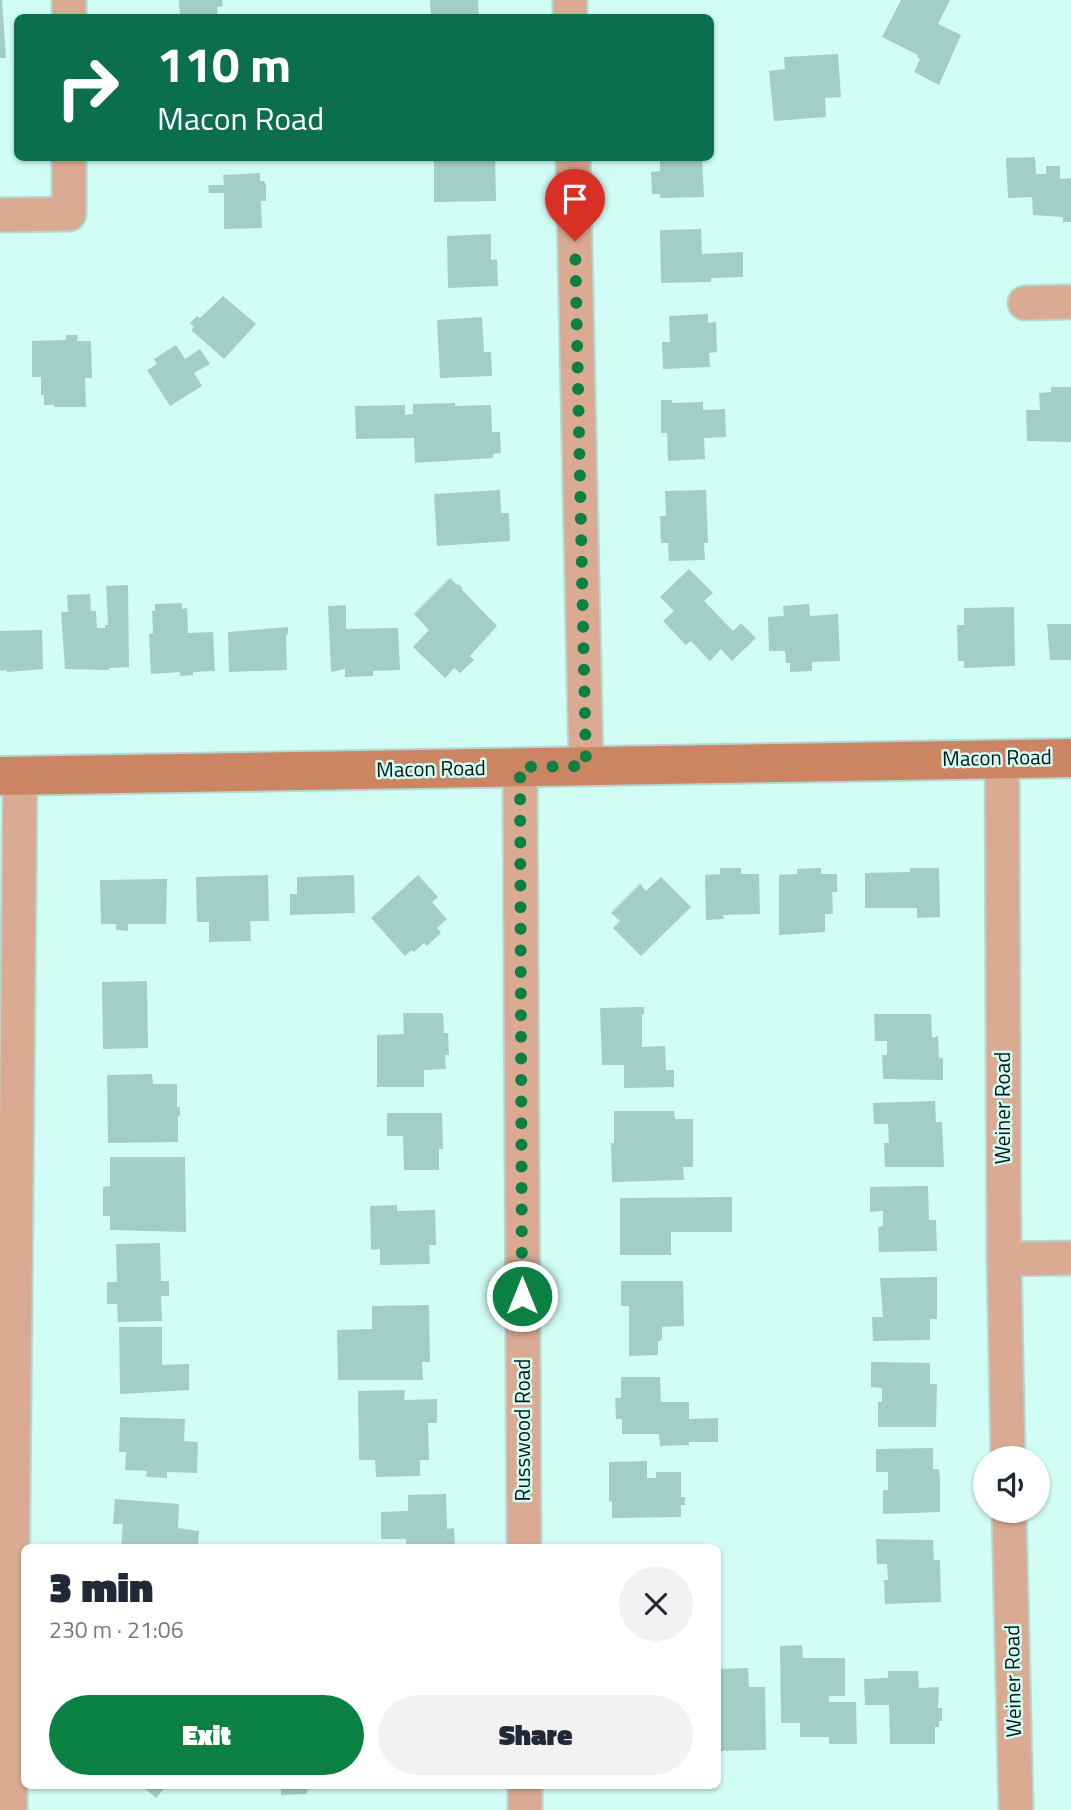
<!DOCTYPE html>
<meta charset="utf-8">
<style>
:root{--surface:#fff;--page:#f2f2f3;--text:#1f2937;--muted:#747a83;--accent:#0b8043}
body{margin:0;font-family:"Titillium Web",sans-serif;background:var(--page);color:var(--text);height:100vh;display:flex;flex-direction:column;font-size:26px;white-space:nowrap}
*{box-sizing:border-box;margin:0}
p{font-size:23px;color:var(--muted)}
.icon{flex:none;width:38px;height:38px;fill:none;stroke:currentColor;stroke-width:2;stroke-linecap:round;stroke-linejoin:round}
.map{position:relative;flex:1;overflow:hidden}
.sheet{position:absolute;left:21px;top:1544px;width:700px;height:245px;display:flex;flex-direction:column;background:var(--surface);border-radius:10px;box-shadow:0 2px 5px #0004}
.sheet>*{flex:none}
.guide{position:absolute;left:14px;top:14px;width:700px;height:147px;border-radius:10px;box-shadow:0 2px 5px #0004;background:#0b6e4f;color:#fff;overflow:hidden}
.controls{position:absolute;left:973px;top:1446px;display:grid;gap:14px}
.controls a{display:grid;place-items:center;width:77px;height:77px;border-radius:50%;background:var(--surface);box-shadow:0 2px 5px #0004;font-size:35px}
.pin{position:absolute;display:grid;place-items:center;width:60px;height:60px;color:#fff;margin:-72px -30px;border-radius:50% 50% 50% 0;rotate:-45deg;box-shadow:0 0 7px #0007}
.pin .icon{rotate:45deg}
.me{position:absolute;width:77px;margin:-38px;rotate:0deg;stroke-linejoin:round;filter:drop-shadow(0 0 5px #0008)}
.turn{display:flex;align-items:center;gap:24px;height:147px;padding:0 28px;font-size:32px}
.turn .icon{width:91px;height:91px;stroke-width:2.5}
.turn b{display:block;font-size:49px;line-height:60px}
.round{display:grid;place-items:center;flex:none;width:74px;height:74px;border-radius:37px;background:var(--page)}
.summary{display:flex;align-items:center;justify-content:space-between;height:119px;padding:0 28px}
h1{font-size:42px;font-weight:800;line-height:52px}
.action{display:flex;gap:14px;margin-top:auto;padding:14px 28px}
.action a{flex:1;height:80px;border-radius:42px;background:var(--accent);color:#fff;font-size:28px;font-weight:800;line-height:80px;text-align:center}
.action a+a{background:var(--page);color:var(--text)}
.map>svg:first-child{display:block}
.building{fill:#a4cdc6}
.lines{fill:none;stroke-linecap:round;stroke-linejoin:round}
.minor-casing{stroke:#b2d8d1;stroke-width:37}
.secondary-casing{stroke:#b2d8d1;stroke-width:42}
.minor{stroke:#dbaa93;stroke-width:33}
.secondary{stroke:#cc8563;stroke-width:38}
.route{stroke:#0b8043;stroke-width:12;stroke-dasharray:0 21.6}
.labels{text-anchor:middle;stroke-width:5;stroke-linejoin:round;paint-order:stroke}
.street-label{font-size:21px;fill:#081715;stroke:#d2fdf5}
</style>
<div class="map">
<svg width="1071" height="1810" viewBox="0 0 1071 1810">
<rect width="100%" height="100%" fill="#d2fdf5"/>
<path class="building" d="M 0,0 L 2,0 L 6,58 L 0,58 Z
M 179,0 L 222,0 L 223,6 L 217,7 L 218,18 L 180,18 Z
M 430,0 L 478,0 L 479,18 L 431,18 Z
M 901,0 L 950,0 L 938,24 L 961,35 L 939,85 L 914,72 L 920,59 L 917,57 L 918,55 L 882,37 Z
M 838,54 L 841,97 L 825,98 L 826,117 L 774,121 L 769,71 L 785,69 L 784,57 Z
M 1035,157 L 1036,174 L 1046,174 L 1046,166 L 1060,166 L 1060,179 L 1071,178 L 1071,222 L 1063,222 L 1063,217 L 1033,215 L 1032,197 L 1008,198 L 1006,158 Z
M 434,158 L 495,158 L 496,201 L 434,202 Z
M 660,158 L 702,158 L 704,197 L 660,198 L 660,194 L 652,194 L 651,172 L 660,171 Z
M 260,173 L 260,181 L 264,181 L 266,185 L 266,201 L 261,201 L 262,228 L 224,229 L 224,193 L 209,193 L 208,185 L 224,185 L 223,175 Z
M 701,229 L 702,254 L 743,252 L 743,277 L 711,278 L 711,282 L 661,283 L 660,230 Z
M 491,234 L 491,260 L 497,259 L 498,286 L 448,288 L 447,236 Z
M 223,296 L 256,324 L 224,359 L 191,330 L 194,327 L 190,323 L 197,316 L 200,318 Z
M 708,314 L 708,323 L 716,322 L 717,352 L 709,353 L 710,367 L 663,369 L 662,342 L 670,342 L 669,316 Z
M 482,317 L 484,352 L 491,352 L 492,376 L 440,378 L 437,320 Z
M 66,335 L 78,335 L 77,341 L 91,341 L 92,378 L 85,378 L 86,407 L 54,407 L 54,405 L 44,405 L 44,395 L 41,395 L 41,377 L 32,377 L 32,341 L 66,340 Z
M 176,345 L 185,359 L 200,349 L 210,364 L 194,373 L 202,386 L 170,406 L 147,370 L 157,364 L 154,359 Z
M 1051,387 L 1071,387 L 1071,442 L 1027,441 L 1026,410 L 1040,410 L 1039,393 L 1051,392 Z
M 661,400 L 672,400 L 672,403 L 703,402 L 703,410 L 725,409 L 726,437 L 704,438 L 705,459 L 668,461 L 667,433 L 661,433 Z
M 455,403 L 455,406 L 491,405 L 492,432 L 500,432 L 501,453 L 493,454 L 493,458 L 415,463 L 414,438 L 356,439 L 355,406 L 405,405 L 405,415 L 413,414 L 413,404 Z
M 500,490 L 501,513 L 509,513 L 510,541 L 437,546 L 434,494 Z
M 706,490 L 708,543 L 704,543 L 705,560 L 669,561 L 668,543 L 661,543 L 660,516 L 666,516 L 665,491 Z
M 689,569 L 713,593 L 704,601 L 733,631 L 741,623 L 756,638 L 732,661 L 721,649 L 710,661 L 691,641 L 686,645 L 663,621 L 674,611 L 660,597 Z
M 450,578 L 457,585 L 459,584 L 463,589 L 462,590 L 497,626 L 470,656 L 474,660 L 460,673 L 454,668 L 445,678 L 413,647 L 429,630 L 414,614 Z
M 128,585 L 129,667 L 109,668 L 109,670 L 65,669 L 61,612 L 68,612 L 67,595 L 90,594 L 91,611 L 96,611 L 97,628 L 105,628 L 105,625 L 108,625 L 106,586 Z
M 182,603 L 182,609 L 187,608 L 188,633 L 213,632 L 215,671 L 193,672 L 193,675 L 180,676 L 180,672 L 151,674 L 149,634 L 153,633 L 152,611 L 155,611 L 155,604 Z
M 809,604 L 810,616 L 838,614 L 840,661 L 812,662 L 812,671 L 790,672 L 790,663 L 786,663 L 785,651 L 769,651 L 768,617 L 784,616 L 783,606 Z
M 346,605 L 346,629 L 398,628 L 400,670 L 373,671 L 373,676 L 345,677 L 345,669 L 331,672 L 328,606 Z
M 1014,607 L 1015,666 L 964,668 L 964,661 L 958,661 L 957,625 L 964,625 L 964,608 Z
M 1047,624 L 1071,624 L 1071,660 L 1050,660 Z
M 288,627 L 288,634 L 286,635 L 287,670 L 229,672 L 228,632 Z
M 42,630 L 43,669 L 7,672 L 6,670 L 0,671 L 0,631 Z
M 720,868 L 741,868 L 741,874 L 759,874 L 760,914 L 723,915 L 724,919 L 706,920 L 705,875 L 720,874 Z
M 821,868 L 821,874 L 837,874 L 837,892 L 832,892 L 833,914 L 825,914 L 825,932 L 779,935 L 779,875 L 797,874 L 797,869 Z
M 910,868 L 939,868 L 940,917 L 917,918 L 917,908 L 865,908 L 865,873 L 910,872 Z
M 268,875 L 269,921 L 250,921 L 251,941 L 209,942 L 209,922 L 197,922 L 196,877 Z
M 354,875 L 355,913 L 290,915 L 290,894 L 297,894 L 297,877 Z
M 418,875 L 438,897 L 432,902 L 447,919 L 437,928 L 441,933 L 427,946 L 424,943 L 414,952 L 412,950 L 405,956 L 371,918 Z
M 661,877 L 691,907 L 641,956 L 613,928 L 620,921 L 611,913 L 640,884 L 646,891 Z
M 167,879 L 166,924 L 128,924 L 128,931 L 116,930 L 116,924 L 101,924 L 100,880 Z
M 147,981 L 148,1048 L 103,1049 L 102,982 Z
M 644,1007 L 644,1014 L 642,1015 L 642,1047 L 665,1046 L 666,1070 L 674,1070 L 674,1087 L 624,1088 L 624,1065 L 602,1065 L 600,1008 Z
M 403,1013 L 443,1013 L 444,1033 L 448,1033 L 449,1055 L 445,1055 L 446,1069 L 424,1070 L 424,1087 L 377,1087 L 377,1035 L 404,1034 Z
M 874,1014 L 931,1014 L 932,1038 L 938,1036 L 939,1058 L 943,1058 L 943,1080 L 883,1079 L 882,1055 L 887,1055 L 887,1041 L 875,1041 Z
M 152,1074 L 153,1084 L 177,1084 L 177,1107 L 180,1107 L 180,1116 L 178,1116 L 178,1142 L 108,1143 L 107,1075 Z
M 935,1101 L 936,1122 L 942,1122 L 944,1167 L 885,1167 L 884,1143 L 889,1143 L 888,1124 L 874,1124 L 873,1103 Z
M 614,1111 L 674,1111 L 675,1119 L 693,1119 L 693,1167 L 683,1167 L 684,1180 L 612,1182 L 611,1143 L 614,1143 Z
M 387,1113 L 442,1113 L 443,1149 L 439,1149 L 439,1170 L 404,1170 L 403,1136 L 387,1136 Z
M 110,1157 L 185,1157 L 186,1232 L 110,1230 L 110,1216 L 103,1216 L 103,1187 L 110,1186 Z
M 928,1186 L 929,1220 L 936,1220 L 937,1251 L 879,1252 L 878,1227 L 883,1226 L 883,1211 L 870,1212 L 870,1187 Z
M 732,1197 L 732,1232 L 671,1232 L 671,1255 L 620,1255 L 620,1198 Z
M 397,1205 L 397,1211 L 435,1210 L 436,1245 L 429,1245 L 430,1264 L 380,1265 L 380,1249 L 371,1250 L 370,1206 Z
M 160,1243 L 161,1281 L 169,1281 L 169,1296 L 161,1296 L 162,1321 L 118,1322 L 117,1304 L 107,1304 L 107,1282 L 117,1282 L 116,1244 Z
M 937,1277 L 937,1319 L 930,1319 L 930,1340 L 873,1341 L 872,1317 L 883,1317 L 880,1278 Z
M 621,1281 L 683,1281 L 684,1326 L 662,1327 L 662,1337 L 661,1341 L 658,1341 L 658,1355 L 629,1356 L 629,1306 L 621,1306 Z
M 429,1305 L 430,1362 L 422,1362 L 423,1380 L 338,1380 L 337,1330 L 372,1329 L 372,1306 Z
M 119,1327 L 162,1327 L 162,1365 L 189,1364 L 189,1390 L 120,1394 Z
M 871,1362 L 930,1363 L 930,1384 L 937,1384 L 936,1427 L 878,1427 L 878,1402 L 882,1402 L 882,1388 L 871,1387 Z
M 621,1377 L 660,1377 L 661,1402 L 689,1402 L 689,1419 L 718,1418 L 718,1442 L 689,1442 L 689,1445 L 660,1446 L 659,1434 L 622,1434 L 622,1419 L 616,1419 L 615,1398 L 621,1398 Z
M 405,1390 L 404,1400 L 437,1399 L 437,1423 L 428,1423 L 429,1460 L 420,1460 L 420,1476 L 376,1477 L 375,1460 L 359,1460 L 358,1391 Z
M 120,1417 L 185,1419 L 184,1441 L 198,1442 L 197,1473 L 167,1472 L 167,1478 L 146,1477 L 147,1471 L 125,1470 L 126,1452 L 119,1452 Z
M 933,1448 L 933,1469 L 939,1469 L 940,1478 L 940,1512 L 883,1514 L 883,1490 L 888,1490 L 888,1472 L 876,1472 L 876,1449 Z
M 647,1461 L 647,1478 L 656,1478 L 656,1472 L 681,1472 L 681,1497 L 685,1497 L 685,1505 L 681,1505 L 681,1517 L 612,1518 L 612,1501 L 609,1502 L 609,1462 Z
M 446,1494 L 447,1529 L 454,1528 L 455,1547 L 406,1547 L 406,1539 L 381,1539 L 381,1512 L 408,1511 L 408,1495 Z
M 115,1499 L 179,1504 L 178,1528 L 199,1531 L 198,1547 L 121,1547 L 123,1524 L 113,1524 Z
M 876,1539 L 933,1540 L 934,1560 L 940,1560 L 941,1602 L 885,1604 L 884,1580 L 888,1580 L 887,1564 L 877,1564 Z
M 802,1645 L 803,1658 L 845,1658 L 845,1696 L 829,1696 L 829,1702 L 856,1702 L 857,1744 L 829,1744 L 829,1737 L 800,1737 L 800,1723 L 781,1723 L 780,1646 Z
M 748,1668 L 749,1687 L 765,1687 L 766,1750 L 718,1751 L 718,1669 Z
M 888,1671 L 918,1671 L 919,1688 L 939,1687 L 938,1708 L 942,1708 L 942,1721 L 939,1721 L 939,1727 L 935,1727 L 935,1744 L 890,1744 L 889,1705 L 865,1705 L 864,1679 L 888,1678 Z
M 141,1785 L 167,1785 L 156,1798 Z
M 281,1785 L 307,1785 L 307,1794 L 281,1795 Z"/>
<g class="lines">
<defs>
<path id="minor" d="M 69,0 L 69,18
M 570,0 L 570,18
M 573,158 L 586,766
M 0,215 L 69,214 L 69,158
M 1025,303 L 1071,302
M 1002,758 L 1004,1259 L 1008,1458
M 520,767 L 524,1547
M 1004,1259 L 1071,1258
M 1009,1510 L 1016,1810
M 525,1785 L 525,1810
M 10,1810 L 20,776"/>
<path id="secondary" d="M 0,776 L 1071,758"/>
</defs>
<use href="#minor" class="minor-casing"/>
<use href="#secondary" class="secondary-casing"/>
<use href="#minor" class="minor"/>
<use href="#secondary" class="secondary"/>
</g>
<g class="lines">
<path class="route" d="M 522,1296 L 520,767 L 586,766 L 575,241"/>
</g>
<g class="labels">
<g class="street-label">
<text transform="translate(997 758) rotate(-1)" y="7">Macon Road</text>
<text transform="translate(431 769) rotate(-1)" y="7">Macon Road</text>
<text transform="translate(1003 1108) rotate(-90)" y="7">Weiner Road</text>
<text transform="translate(523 1430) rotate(-90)" y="7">Russwood Road</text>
<text transform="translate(1013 1681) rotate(-91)" y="7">Weiner Road</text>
</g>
</g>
</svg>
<div class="controls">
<a><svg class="icon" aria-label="sound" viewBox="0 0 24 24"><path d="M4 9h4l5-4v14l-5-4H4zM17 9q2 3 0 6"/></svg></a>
</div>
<div class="pin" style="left:575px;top:241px;background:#d93025"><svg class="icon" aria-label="arrive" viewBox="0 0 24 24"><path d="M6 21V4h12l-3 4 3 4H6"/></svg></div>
<svg class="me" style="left:522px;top:1296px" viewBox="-20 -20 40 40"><circle r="17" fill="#0b8043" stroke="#fff" stroke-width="3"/><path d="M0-11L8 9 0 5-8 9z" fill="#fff"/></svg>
<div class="guide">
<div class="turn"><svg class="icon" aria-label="right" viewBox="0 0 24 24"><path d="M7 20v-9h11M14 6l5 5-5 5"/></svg><div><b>110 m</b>Macon Road</div></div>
</div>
<section class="sheet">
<div class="summary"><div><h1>3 min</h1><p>230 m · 21:06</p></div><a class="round"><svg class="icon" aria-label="close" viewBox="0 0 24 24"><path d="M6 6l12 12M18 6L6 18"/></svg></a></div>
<div class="action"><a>Exit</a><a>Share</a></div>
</section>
</div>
